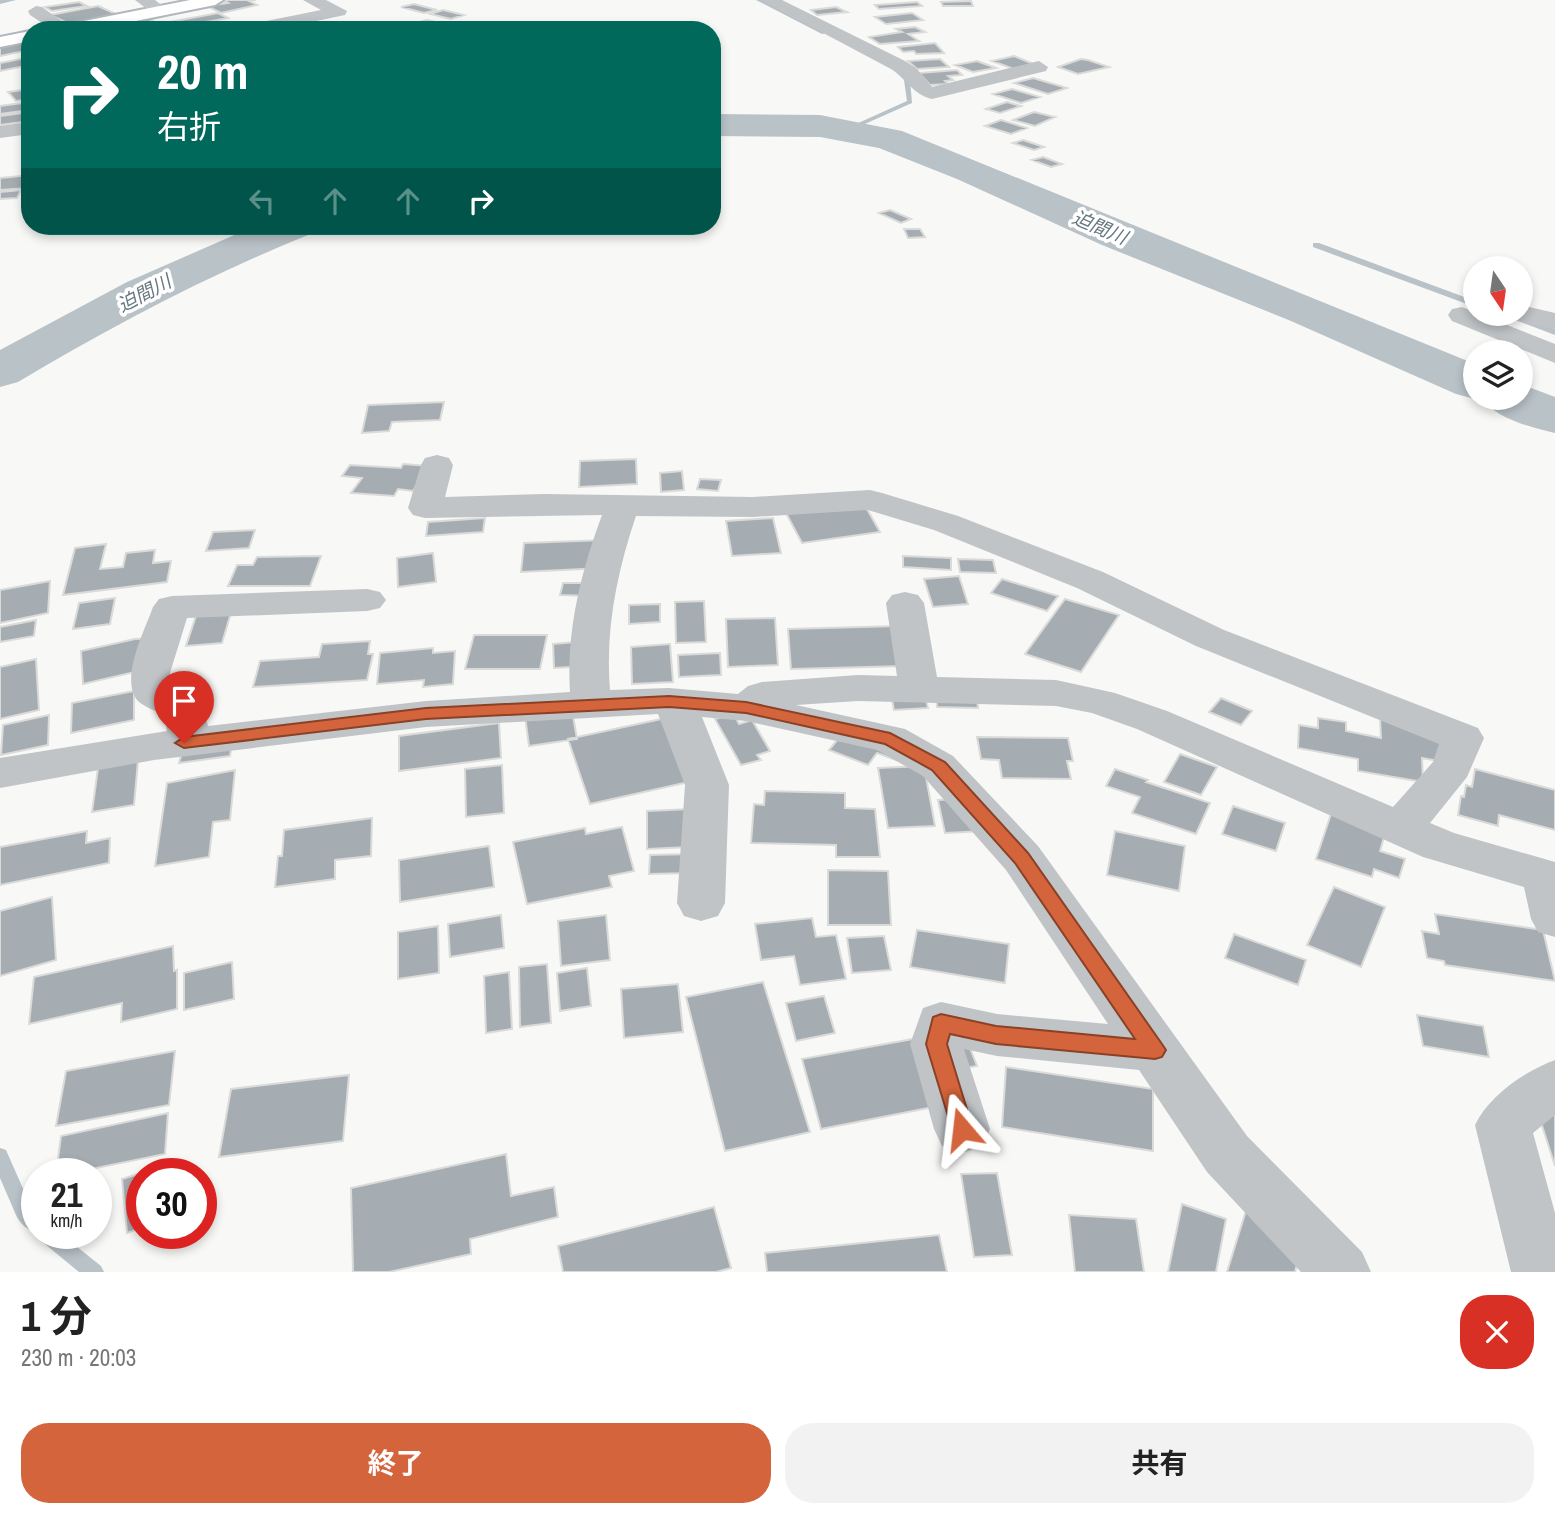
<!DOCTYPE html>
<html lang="ja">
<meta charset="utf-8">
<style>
:root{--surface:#fff;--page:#f2f2f2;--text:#222;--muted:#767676;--accent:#d4643b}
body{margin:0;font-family:"Archivo Narrow","Noto Sans JP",sans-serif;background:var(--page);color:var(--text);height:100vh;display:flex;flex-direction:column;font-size:26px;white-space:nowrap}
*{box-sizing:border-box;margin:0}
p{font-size:23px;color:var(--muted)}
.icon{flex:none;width:38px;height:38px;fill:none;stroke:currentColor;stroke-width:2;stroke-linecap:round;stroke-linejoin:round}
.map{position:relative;height:1272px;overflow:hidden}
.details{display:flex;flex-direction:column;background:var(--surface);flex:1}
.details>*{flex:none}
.guide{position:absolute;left:21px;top:21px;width:700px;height:214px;border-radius:28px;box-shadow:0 4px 10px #0003;background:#00695c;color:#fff;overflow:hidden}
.needle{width:46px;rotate:167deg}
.controls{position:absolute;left:1463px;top:256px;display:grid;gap:14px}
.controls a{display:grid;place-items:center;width:70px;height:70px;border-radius:50%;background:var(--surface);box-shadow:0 4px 10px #0003;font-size:35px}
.speed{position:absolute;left:21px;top:1158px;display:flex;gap:14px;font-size:35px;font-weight:700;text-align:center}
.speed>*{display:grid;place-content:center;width:91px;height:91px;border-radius:50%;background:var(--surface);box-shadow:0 4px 10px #0003;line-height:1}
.speed small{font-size:18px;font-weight:400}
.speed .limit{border:10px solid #d22;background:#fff;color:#111}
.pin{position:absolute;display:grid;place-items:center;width:60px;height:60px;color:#fff;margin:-72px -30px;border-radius:50% 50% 50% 0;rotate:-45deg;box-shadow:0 0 7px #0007}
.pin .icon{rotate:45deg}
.me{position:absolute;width:77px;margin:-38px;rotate:343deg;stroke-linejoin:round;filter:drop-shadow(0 0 5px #0008)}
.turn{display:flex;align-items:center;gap:24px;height:147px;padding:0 21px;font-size:32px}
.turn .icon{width:91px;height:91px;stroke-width:2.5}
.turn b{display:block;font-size:49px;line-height:60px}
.lanes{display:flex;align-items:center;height:66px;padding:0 21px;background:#0003;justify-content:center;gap:35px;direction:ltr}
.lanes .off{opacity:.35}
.round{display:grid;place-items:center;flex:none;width:74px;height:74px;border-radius:28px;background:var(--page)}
.headline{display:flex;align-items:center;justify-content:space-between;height:119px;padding:0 21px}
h1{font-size:42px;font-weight:700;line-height:52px}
.primary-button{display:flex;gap:14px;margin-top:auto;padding:14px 21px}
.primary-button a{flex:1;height:80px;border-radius:28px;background:var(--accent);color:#fff;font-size:28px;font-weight:700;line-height:80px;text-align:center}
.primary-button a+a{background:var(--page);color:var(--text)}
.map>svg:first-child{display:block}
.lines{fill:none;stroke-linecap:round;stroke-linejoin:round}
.stream{fill:#b9c2c7;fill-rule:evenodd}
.river{fill:#b9c2c7;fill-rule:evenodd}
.building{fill:#a5adb2;stroke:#dadad8;stroke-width:2}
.secondary-casing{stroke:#b2b7bc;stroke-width:4}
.street{fill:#c0c4c7;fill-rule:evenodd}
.secondary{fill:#fff;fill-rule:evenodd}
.route{fill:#d4643b;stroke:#8a4126;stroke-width:2}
.labels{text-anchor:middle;stroke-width:7;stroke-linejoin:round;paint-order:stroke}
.far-water-label{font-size:19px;font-style:italic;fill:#66777f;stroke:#fff}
</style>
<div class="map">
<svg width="1555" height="1272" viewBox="0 0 1555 1272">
<rect width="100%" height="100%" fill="#f8f8f6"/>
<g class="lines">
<path class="stream" d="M 0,0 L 16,0 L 0,4 Z
M 756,0 L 763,0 L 827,33 L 822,34 Z
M 897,70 L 901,70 L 910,80 L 912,103 L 849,131 L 845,131 L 845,129 L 907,101 L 904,80 Z
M 1313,243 L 1319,243 L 1475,301 L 1475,307 L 1313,247 Z
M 1497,313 L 1510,313 L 1555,329 L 1555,335 Z
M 0,1148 L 6,1150 L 32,1209 L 37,1213 L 37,1234 C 28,1230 20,1224 16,1215 L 0,1178 Z
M 38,1234 L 61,1234 L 101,1266 L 104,1272 L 79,1272 L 40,1240 Z"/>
<path class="river" d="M 712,114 L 820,115 L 902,131 L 1475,364 L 1475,397 L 1521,397 L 1521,384 L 1555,397 L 1555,433 C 1531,427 1495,419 1481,397 L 1475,399 L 1456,394 L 1291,321 L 1102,245 L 957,179 L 879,148 L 820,137 L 712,136 Z
M 255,226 L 314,226 L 308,235 C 207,276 112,326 18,382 L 0,387 L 0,350 L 127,282 Z"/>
</g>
<path class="building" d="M 256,0 L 249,1 L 257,5 L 221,13 L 207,6 L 228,3 L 224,1 L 229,0 Z
M 971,1 L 973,6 L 943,6 L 941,2 Z
M 79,2 L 87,6 L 52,11 L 45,7 Z
M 917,2 L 922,6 L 879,9 L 875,5 Z
M 414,4 L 437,10 L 424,13 L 401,7 Z
M 98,6 L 116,14 L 72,25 L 50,15 Z
M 836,7 L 847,12 L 817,15 L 811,10 Z
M 443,10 L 464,15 L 451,19 L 430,14 Z
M 218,13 L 228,18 L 179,27 L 170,22 Z
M 912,13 L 923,20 L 886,24 L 875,17 Z
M 145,17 L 166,28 L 133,30 L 118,22 Z
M 427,20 L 465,29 L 392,30 Z
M 915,27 L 925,32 L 908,34 L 919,41 L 880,44 L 869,37 L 902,32 L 896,29 Z
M 27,41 L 30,43 L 30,50 L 0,56 L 0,46 Z
M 935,43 L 944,53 L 916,54 L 914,51 L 903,52 L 898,47 Z
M 1014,56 L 1036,65 L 1014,69 L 992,61 Z
M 25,58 L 30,61 L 30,65 L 0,71 L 0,63 Z
M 940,59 L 949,67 L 917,69 L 908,61 Z
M 1081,59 L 1088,60 L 1109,67 L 1078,74 L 1058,67 Z
M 977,61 L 996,68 L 973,72 L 955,65 Z
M 957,70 L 962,75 L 948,76 L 953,80 L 945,81 L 948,84 L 930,85 L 919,73 Z
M 1033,78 L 1067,88 L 1048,94 L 1014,83 Z
M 30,89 L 30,99 L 16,101 L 8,92 Z
M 1012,89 L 1040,97 L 1021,103 L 993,94 Z
M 30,102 L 30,110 L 0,114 L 0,106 Z
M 1007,102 L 1021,106 L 1000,113 L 986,109 Z
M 30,112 L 30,121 L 0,125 L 0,116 Z
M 1034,112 L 1055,117 L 1035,126 L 1013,120 Z
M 1001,120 L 1027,128 L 1011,134 L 985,126 Z
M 1023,140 L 1044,147 L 1034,150 L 1013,143 Z
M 1043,157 L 1062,164 L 1051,167 L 1032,160 Z
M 30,175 L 29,188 L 0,190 L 0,178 Z
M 21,190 L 17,198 L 0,199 L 0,192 Z
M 890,210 L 911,219 L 901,223 L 879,213 Z
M 904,229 L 920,229 L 925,237 L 908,238 Z
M 444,402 L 440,420 L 392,422 L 389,431 L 362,433 L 368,405 Z
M 636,459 L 637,484 L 579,487 L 580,461 Z
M 403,464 L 429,466 L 413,491 L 398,489 L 394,496 L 351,493 L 362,478 L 342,476 L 350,465 L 401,468 Z
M 682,471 L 684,490 L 661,492 L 660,473 Z
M 700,479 L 721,480 L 718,491 L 697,489 Z
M 863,502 L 880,532 L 802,543 L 786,513 Z
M 485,518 L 483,532 L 426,536 L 428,522 Z
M 773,518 L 781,553 L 732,556 L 726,521 Z
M 255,530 L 249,548 L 206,551 L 213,532 Z
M 605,540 L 604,568 L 521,572 L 524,543 Z
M 106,544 L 100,569 L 123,567 L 126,553 L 155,550 L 153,563 L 171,561 L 167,582 L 63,595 L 75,548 Z
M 433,553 L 436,582 L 398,587 L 397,558 Z
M 321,556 L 310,586 L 228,586 L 237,565 L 253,565 L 257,557 Z
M 903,556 L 951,558 L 951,570 L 903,567 Z
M 958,559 L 993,560 L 996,573 L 960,572 Z
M 959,576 L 968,604 L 933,607 L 924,579 Z
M 1002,579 L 1058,596 L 1047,611 L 991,593 Z
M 50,581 L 48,613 L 0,623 L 0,590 Z
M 563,583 L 591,583 L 588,596 L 560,595 Z
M 236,596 L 222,643 L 186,646 L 202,598 Z
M 115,598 L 110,624 L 73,629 L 79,603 Z
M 1065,599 L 1119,615 L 1081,672 L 1025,654 Z
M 704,601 L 706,642 L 676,643 L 675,602 Z
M 660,604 L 660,622 L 629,624 L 629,605 Z
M 775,618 L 778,665 L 728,667 L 726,619 Z
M 36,620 L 34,636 L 0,642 L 0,627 Z
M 898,626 L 905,666 L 791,669 L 788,629 Z
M 474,635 L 547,635 L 540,669 L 465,669 Z
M 157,638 L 139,671 L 83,684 L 81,651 L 135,639 Z
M 370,641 L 368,654 L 373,654 L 367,680 L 253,687 L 260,661 L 319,657 L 322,644 Z
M 588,641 L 589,666 L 554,668 L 553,644 Z
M 670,644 L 673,682 L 632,684 L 631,647 Z
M 433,648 L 433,653 L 455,651 L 453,684 L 423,687 L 424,680 L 377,684 L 380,653 Z
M 720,653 L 721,675 L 679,677 L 678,655 Z
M 36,659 L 39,710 L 0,719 L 0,667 Z
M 923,688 L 928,708 L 894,710 L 890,689 Z
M 936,690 L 976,691 L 978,708 L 937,707 Z
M 134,691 L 134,720 L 71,733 L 72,703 Z
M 1221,698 L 1252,711 L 1241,725 L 1209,712 Z
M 572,710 L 577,739 L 529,746 L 525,716 Z
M 734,714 L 739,724 L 752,720 L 770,751 L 757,755 L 761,760 L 741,765 L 715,719 Z
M 49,715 L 48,745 L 1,755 L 3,725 Z
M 1380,717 L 1441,728 L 1444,762 L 1422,758 L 1423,782 L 1358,771 L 1358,759 L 1298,748 L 1299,725 L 1318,728 L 1318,718 L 1346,722 L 1346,731 L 1381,738 Z
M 666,718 L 693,781 L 590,804 L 568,739 Z
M 499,723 L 501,758 L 399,771 L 399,736 Z
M 977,737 L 1068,738 L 1073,761 L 1067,761 L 1071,779 L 1002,778 L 999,760 L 981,759 Z
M 838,739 L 914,742 L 899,761 L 877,753 L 868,765 L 829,750 Z
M 232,742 L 230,756 L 179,763 L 183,748 Z
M 1180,754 L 1217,767 L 1201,795 L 1164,782 Z
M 138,761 L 134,805 L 92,812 L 98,768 Z
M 502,765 L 504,813 L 466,817 L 465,769 Z
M 924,766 L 935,826 L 888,828 L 878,768 Z
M 1115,769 L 1148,780 L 1146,782 L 1210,803 L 1196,834 L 1132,813 L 1140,797 L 1106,786 Z
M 1475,769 L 1555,790 L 1555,830 L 1499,815 L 1498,826 L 1458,815 L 1461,796 L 1464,797 L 1466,785 L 1472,787 Z
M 235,770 L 230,820 L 213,822 L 209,857 L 155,866 L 167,783 Z
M 765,791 L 845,793 L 845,808 L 875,809 L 880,857 L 836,857 L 836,845 L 751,843 L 754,804 L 764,805 Z
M 976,798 L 984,831 L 945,833 L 938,800 Z
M 1335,802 L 1389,819 L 1380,851 L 1405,859 L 1399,878 L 1374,869 L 1372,877 L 1316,859 Z
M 1233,806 L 1285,823 L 1276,851 L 1222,834 Z
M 690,809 L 690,847 L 647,849 L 647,811 Z
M 372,818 L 371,856 L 335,860 L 335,879 L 275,887 L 278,856 L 282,856 L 284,830 Z
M 622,827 L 634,871 L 609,876 L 612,887 L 527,904 L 513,842 L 585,828 L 586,834 Z
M 87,831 L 86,843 L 110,838 L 109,863 L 0,885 L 0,847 Z
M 1115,831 L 1185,846 L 1179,891 L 1107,875 Z
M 489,846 L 494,887 L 400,902 L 399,860 Z
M 691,854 L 691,873 L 649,874 L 650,855 Z
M 828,870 L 888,871 L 891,925 L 828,925 Z
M 1334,887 L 1385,907 L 1361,967 L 1307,945 Z
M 52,897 L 56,960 L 0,976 L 0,911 Z
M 1435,914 L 1543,930 L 1555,981 L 1445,965 L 1444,961 L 1427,958 L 1422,931 L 1439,934 Z
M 501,915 L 504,948 L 450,957 L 448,924 Z
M 606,915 L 610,960 L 561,966 L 558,921 Z
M 812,918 L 816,937 L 836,935 L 846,979 L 800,985 L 794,956 L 761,960 L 755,924 Z
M 438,926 L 439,973 L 398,979 L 398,932 Z
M 917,930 L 1009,944 L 1005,983 L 910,967 Z
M 1234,934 L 1306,960 L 1298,985 L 1225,958 Z
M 884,936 L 891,970 L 852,973 L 847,938 Z
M 173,946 L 174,971 L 177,970 L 177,1009 L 121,1022 L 122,1003 L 29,1024 L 34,977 Z
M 232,962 L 234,999 L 184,1010 L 184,973 Z
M 547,964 L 551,1023 L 520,1027 L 519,967 Z
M 587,968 L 591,1006 L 560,1011 L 557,973 Z
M 509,972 L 512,1029 L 486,1033 L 484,976 Z
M 763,982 L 810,1132 L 725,1151 L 686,997 Z
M 678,984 L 683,1032 L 624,1038 L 621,989 Z
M 824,996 L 835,1033 L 796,1041 L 786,1003 Z
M 1417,1015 L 1483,1026 L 1489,1057 L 1423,1046 Z
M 963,1030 L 977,1066 L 958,1069 L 969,1100 L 821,1129 L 802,1059 Z
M 175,1051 L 169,1105 L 56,1126 L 66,1071 Z
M 1006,1067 L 1153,1089 L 1153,1151 L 1002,1127 Z
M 349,1075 L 343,1141 L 219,1157 L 231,1089 Z
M 168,1113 L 165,1154 L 67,1174 L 56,1174 L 61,1136 Z
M 1538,1113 L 1555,1115 L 1555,1166 Z
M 506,1154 L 511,1196 L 554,1187 L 558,1217 L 470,1239 L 471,1254 L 389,1272 L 353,1272 L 351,1188 Z
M 173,1163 L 174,1174 L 142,1174 L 142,1228 L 127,1233 L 122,1179 Z
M 997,1173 L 1012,1255 L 974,1257 L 961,1174 Z
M 1249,1201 L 1307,1226 L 1295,1272 L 1227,1272 Z
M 1182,1204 L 1226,1219 L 1216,1272 L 1168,1272 Z
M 714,1207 L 731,1268 L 716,1272 L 563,1272 L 558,1246 Z
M 1069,1215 L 1136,1219 L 1144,1272 L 1075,1272 Z
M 939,1235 L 947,1272 L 767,1272 L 765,1253 Z"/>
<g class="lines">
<defs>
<path id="secondary" d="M 190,0 L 223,0 L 215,5 L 91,30 L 55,30 L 64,25 Z
M 30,31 L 30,41 L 0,47 L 0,37 Z"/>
</defs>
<use href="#secondary" class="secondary-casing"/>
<path class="street" d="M 135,0 L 155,0 L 169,11 L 167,15 L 155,15 Z
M 303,0 L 326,0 L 347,11 L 345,15 L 273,30 L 237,30 L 246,25 L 321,10 Z
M 761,0 L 782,0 L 905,61 L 917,69 L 932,87 L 1039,61 L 1048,67 L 1046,71 L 932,99 C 912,94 908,80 891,69 Z
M 36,6 L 42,7 L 74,30 L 53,30 L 30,15 L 28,11 Z
M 30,122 L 30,134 L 0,138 L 0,126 Z
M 1521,305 L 1555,313 L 1555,329 L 1508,319 L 1505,313 L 1521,313 Z
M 1462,307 L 1555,344 L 1555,363 L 1452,321 L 1448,315 L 1452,309 Z
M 437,455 L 449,458 L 453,465 L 445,497 L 545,494 L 753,497 L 870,490 L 882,493 L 958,516 L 1103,572 L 1224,630 L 1478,728 L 1484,738 L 1467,777 L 1430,823 L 1454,833 L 1555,862 L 1555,937 L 1538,932 L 1531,919 L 1524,887 L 1423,857 L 1137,729 L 1092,713 L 1056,706 L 858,701 L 796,705 L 905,729 L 953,756 L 1038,846 L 1247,1136 L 1362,1252 L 1371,1272 L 1301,1272 L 1207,1172 L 1139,1070 L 997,1056 L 964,1049 L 990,1129 L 982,1146 L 962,1153 L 942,1146 L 934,1129 L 910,1044 L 923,1008 L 941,1002 L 997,1014 L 1108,1024 L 1006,870 L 923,776 L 877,750 L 746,721 L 702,717 L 729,785 L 725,903 L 718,916 L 701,921 L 684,916 L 677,903 L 685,785 L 658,714 L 426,727 L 154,760 L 0,788 L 0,758 L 167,731 L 164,715 C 156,711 145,707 139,702 C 118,681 145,630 153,607 L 159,599 L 172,596 L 367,589 L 380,592 L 386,600 L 380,608 L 367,611 L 187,618 L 170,673 L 173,686 C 196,698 202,699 208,726 L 426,701 L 570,692 C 566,631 581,572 602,515 L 425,518 L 413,515 L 408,508 L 421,465 L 425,458 ZM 868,510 L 934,530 L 1077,588 L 1196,646 L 1439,744 L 1433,762 L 1393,807 L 1167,711 L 1115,693 L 1056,680 L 937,677 L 924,603 L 918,595 L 905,592 L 892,595 L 886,603 L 897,676 L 858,675 L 762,682 L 748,686 L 738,694 L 669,688 L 610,690 C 605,630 617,572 636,516 L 753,517 Z
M 1555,1060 L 1555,1115 L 1533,1133 L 1555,1213 L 1555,1272 L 1511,1272 L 1475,1125 C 1489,1096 1525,1071 1555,1060 Z"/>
<use href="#secondary" class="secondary"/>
</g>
<path class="route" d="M 669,696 L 746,702 L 890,733 L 945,762 L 1028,853 L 1162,1044 L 1166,1050 L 1162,1057 L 1155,1059 L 996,1044 L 950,1034 L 947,1044 L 973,1129 L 970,1136 L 962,1139 L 954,1136 L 926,1044 L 933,1017 L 941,1014 L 996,1026 L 1135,1039 L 1015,863 L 932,770 L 885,744 L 746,713 L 669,707 L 426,719 L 184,748 L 175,743 L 184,737 L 426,708 Z"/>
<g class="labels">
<g class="far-water-label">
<text transform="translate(1100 227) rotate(23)" y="7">迫間川</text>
<text transform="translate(144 293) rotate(-28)" y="7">迫間川</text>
</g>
</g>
</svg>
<div class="controls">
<a><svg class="needle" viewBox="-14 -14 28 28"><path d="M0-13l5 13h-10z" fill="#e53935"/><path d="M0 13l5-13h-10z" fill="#767676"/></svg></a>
<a><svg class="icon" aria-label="layers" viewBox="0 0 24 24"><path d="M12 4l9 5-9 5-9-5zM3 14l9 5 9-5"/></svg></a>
</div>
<div class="speed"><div>21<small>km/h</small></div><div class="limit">30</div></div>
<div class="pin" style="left:184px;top:743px;background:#d93025"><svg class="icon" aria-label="arrive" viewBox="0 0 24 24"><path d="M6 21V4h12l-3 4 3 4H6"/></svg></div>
<svg class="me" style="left:962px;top:1129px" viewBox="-20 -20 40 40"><path d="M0-17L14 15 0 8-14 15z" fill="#d4643b" stroke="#fff" stroke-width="4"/></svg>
<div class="guide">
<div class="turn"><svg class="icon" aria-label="right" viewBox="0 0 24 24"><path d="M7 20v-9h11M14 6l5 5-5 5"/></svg><div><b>20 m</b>右折</div></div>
<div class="lanes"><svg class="icon off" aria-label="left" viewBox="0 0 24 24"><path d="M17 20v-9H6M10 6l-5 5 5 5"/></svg><svg class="icon off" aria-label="ahead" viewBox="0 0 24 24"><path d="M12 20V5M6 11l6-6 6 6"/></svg><svg class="icon off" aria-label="ahead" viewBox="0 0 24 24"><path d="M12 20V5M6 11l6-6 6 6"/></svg><svg class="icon" aria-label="right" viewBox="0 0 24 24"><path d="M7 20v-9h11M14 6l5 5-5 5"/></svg></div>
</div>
</div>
<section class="details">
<div class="headline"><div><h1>1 分</h1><p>230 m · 20:03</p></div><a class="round" style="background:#d93025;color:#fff"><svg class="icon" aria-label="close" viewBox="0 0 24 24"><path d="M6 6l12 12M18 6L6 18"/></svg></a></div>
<div class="primary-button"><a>終了</a><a>共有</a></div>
</section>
